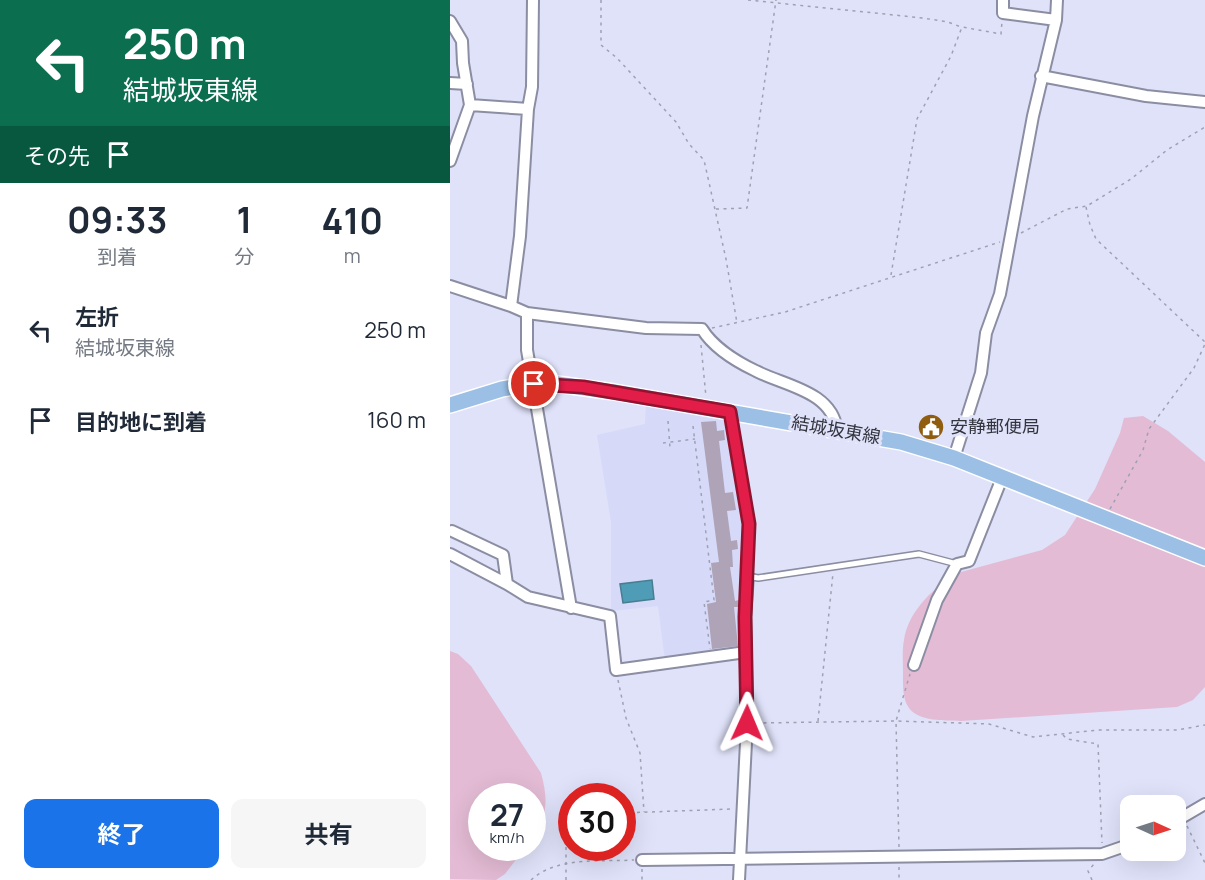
<!DOCTYPE html>
<html lang="ja">
<meta charset="utf-8">
<style>
:root{--surface:#fff;--page:#f6f6f7;--text:#1f2937;--muted:#747a83;--accent:#1a73e8}
body{margin:0;font-family:Manrope,"Noto Sans JP",sans-serif;background:var(--page);color:var(--text);height:100vh;display:flex;flex-direction:column;font-size:22px;white-space:nowrap}
*{box-sizing:border-box;margin:0}
p{font-size:20px;color:var(--muted)}
.icon{flex:none;width:33px;height:33px;fill:none;stroke:currentColor;stroke-width:2;stroke-linecap:round;stroke-linejoin:round}
.map{position:relative;flex:1;overflow:hidden}
.sheet{display:flex;flex-direction:column;background:var(--surface);width:450px}
.sheet>*{flex:none}
.hud{background:#0b6e4f;color:#fff;overflow:hidden}
.needle{width:39px;rotate:93deg}
.fabs{position:absolute;left:670px;top:795px;display:grid;gap:12px}
.fabs a{display:grid;place-items:center;width:66px;height:66px;border-radius:12px;background:var(--surface);box-shadow:0 6px 24px #0002;font-size:30px}
.speed{position:absolute;left:18px;top:783px;display:flex;gap:12px;font-size:30px;font-weight:700;text-align:center}
.speed>*{display:grid;place-content:center;width:78px;height:78px;border-radius:50%;background:var(--surface);box-shadow:0 6px 24px #0002;line-height:1}
.speed small{font-size:15px;font-weight:400}
.speed .limit{border:9px solid #d22;background:#fff;color:#111}
.pin{position:absolute;display:grid;place-items:center;width:51px;height:51px;color:#fff;margin:-26px;border:3px solid #fff;border-radius:50%;box-shadow:0 2px 6px #0007}
.me{position:absolute;width:66px;margin:-33px;rotate:1deg;stroke-linejoin:round;filter:drop-shadow(0 0 4px #0008)}
.turn{display:flex;align-items:center;gap:21px;height:126px;padding:0 24px;font-size:27px}
.turn .icon{width:78px;height:78px;stroke-width:2.5}
.turn b{display:block;font-size:42px;line-height:51px}
.then{display:flex;align-items:center;height:57px;padding:0 24px;background:#0003;gap:12px;font-size:22px}
.eta{display:flex;justify-content:space-evenly;align-items:center;height:102px;text-align:center}
.eta b{font-size:36px;font-weight:700;line-height:42px}
.button{display:flex;gap:12px;margin-top:auto;padding:12px 24px}
.button a{flex:1;height:69px;border-radius:12px;background:var(--accent);color:#fff;font-size:24px;font-weight:700;line-height:69px;text-align:center}
.button a+a{background:var(--page);color:var(--text)}
ul{padding:0;list-style:none}
li{display:flex;align-items:center;gap:18px;height:90px;padding:0 24px}
li div{flex:1}
li b{display:block;font-size:22px}
li em{font-style:normal}
main{display:flex;flex:1;min-height:0}
.map>svg:first-child{display:block}
.built{fill:#d6d9f8}
.green{fill:#e3bbd4}
.water{fill:#4e9cb5;stroke:#467d91;stroke-width:1.5}
.building{fill:#afa3b7}
.lines{fill:none;stroke-linecap:round;stroke-linejoin:round}
.service-casing{stroke:#8b8da2;stroke-width:8}
.minor-casing{stroke:#8b8da2;stroke-width:14}
.primary-casing{stroke:#fff;stroke-width:18}
.path{stroke:#9fa1b3;stroke-width:1.5;stroke-dasharray:3 4.5;stroke-linecap:butt}
.service{stroke:#fff;stroke-width:5}
.minor{stroke:#fff;stroke-width:10}
.primary{stroke:#9cbfe6;stroke-width:15}
.route-casing{stroke:#92132f;stroke-width:15}
.route{stroke:#e11d48;stroke-width:10}
.labels{text-anchor:middle;stroke-width:6;stroke-linejoin:round;paint-order:stroke}
.poi-label{font-size:18px;fill:#33343d;stroke:#dfe2f9;text-anchor:start}
.street-label{font-size:18px;fill:#33343d;stroke:#dfe2f9}
</style>
<main>
<section class="sheet">
<div class="hud">
<div class="turn"><svg class="icon" aria-label="left" viewBox="0 0 24 24"><path d="M17 20v-9H6M10 6l-5 5 5 5"/></svg><div><b>250 m</b>結城坂東線</div></div>
<div class="then">その先<svg class="icon" aria-label="arrive" viewBox="0 0 24 24"><path d="M6 21V4h12l-3 4 3 4H6"/></svg></div>
</div>
<div class="eta">
<div><b>09:33</b><p>到着</p></div>
<div><b>1</b><p>分</p></div>
<div><b>410</b><p>m</p></div>
</div>
<ul>
<li><svg class="icon" aria-label="left" viewBox="0 0 24 24"><path d="M17 20v-9H6M10 6l-5 5 5 5"/></svg><div><b>左折</b><p>結城坂東線</p></div><em>250 m</em></li>
<li><svg class="icon" aria-label="arrive" viewBox="0 0 24 24"><path d="M6 21V4h12l-3 4 3 4H6"/></svg><div><b>目的地に到着</b></div><em>160 m</em></li>
</ul>
<div class="button"><a>終了</a><a>共有</a></div>
</section>
<div class="map">
<svg width="755" height="880" viewBox="0 0 755 880">
<rect width="100%" height="100%" fill="#dfe2f9"/>
<path class="built" d="M 196,405 L 275,419 L 286,465 L 293,523 L 295,556 L 291,589 L 293,649 L 215,660 L 208,606 L 161,611 L 161,522 L 147,435 L 195,424 Z"/>
<path class="green" d="M 693,416 L 718,431 L 755,462 L 755,687 L 743,700 L 727,707 L 511,721 C 495,720 469,722 459,708 C 452,699 453,682 453,672 C 453,661 452,650 454,640 C 458,611 486,584 511,572 L 592,550 L 615,535 L 645,489 L 670,433 L 674,418 Z
M 0,651 L 8,654 L 21,666 L 91,773 C 98,799 98,815 83,837 L 82,796 L 32,796 L 32,848 L 75,848 L 55,874 L 46,880 L 0,879 Z"/>
<path class="water" d="M 202,580 L 204,599 L 173,603 L 170,584 Z"/>
<path class="building" d="M 266,421 L 267,431 L 274,430 L 275,440 L 269,441 L 275,493 L 283,492 L 286,510 L 277,511 L 281,541 L 287,540 L 288,549 L 282,550 L 283,567 L 280,567 L 285,601 L 289,600 L 288,607 L 284,607 L 288,646 L 262,649 L 257,604 L 266,602 L 261,563 L 269,562 L 251,422 Z"/>
<g class="lines">
<defs>
<path id="service" d="M 280,413 L 299,524 L 298,576 L 308,578 L 469,554 L 507,564"/>
<path id="minor" d="M 553,0 L 553,13 L 606,20
M 0,21 L 12,41 L 13,63 L 20,105 L 78,109
M 591,76 L 696,96 L 755,102
M 0,83 L 17,84
M 0,161 L 20,105
M 0,286 L 61,306 L 70,236 L 78,109 L 82,87 L 83,0
M 61,306 L 77,313 L 196,328 L 252,329 C 263,347 287,362 306,371 C 335,386 382,391 387,430
M 77,313 L 77,350 L 121,608
M 504,458 L 531,373 L 536,333 L 550,294 L 583,116 L 606,20 L 607,0
M 0,554 L 57,584 L 53,555 L 2,531
M 57,584 L 78,597 L 160,616 L 166,670 L 296,652
M 464,665 L 487,600 L 507,564 L 519,561 L 552,478
M 726,821 L 755,804
M 192,860 L 652,854 L 681,844
M 289,880 L 297,723 L 295,617 L 298,576"/>
<path id="primary" d="M 0,405 L 52,389 L 75,385 L 107,384 L 164,392 L 451,442 L 504,458 L 755,558"/>
</defs>
<use href="#service" class="service-casing"/>
<use href="#minor" class="minor-casing"/>
<use href="#primary" class="primary-casing"/>
<path class="path" d="M 151,0 L 151,45 L 167,58 L 226,122 L 239,144 L 254,160 L 276,259 L 287,323
M 298,0 L 473,18 L 498,22 L 511,27
M 636,207 L 640,225 L 646,239 L 755,342
M 266,209 L 297,208 L 326,0
M 571,233 L 617,209 L 637,206 L 681,179 L 717,150 L 755,127
M 441,275 L 467,119 L 501,56 L 512,27 L 551,34 L 552,21
M 262,328 L 335,312 L 550,242
M 251,345 L 256,397
M 218,421 L 220,448
M 243,426 L 264,600 L 254,602 L 260,649
M 213,443 L 245,439
M 660,509 L 693,450 L 699,429 L 744,368 L 755,344
M 168,680 L 176,718 L 190,753 L 194,812
M 368,721 L 383,573
M 306,723 L 446,721 L 539,724 L 583,737 L 648,730 L 727,730 L 755,725
M 613,735 L 617,739 L 648,744 L 652,843
M 172,813 L 282,809
M 737,826 L 755,863
M 449,847 L 446,721 L 460,674
M 449,867 L 449,880
M 192,869 L 192,880
M 81,880 C 107,856 151,862 184,860
M 116,880 L 116,821 L 122,820
M 642,880 L 638,871 L 645,863"/>
<use href="#service" class="service"/>
<use href="#minor" class="minor"/>
<use href="#primary" class="primary"/>
</g>
<g class="lines">
<defs>
<path id="route" d="M 84,384 L 133,387 L 280,412 L 299,524 L 295,617 L 297,723"/>
</defs>
<use href="#route" class="route-casing"/>
<use href="#route" class="route"/>
</g>
<defs>
<symbol id="civic-disc" viewBox="-11 -11 22 22"><circle r="9.5" fill="#905d0e" stroke="#dfe2f9"/><path d="M-.6-6.5H3V-4.5H.6V-3L4-1V1h2V6H-6V1h2V-1L-.6-3ZM-1.2 2.5V6h2.4V2.5Z" fill="#fff"/></symbol>
</defs>
<g fill-rule="evenodd">
<use href="#civic-disc" x="466" y="412" width="30" height="30"/>
</g>
<g class="labels">
<g class="poi-label">
<text x="500" y="433">安静郵便局</text>
</g>
<g class="street-label">
<text transform="translate(386 430) rotate(10)" y="6">結城坂東線</text>
</g>
</g>
</svg>
<div class="fabs">
<a><svg class="needle" viewBox="-14 -14 28 28"><path d="M0-13l5 13h-10z" fill="#e53935"/><path d="M0 13l5-13h-10z" fill="#747a83"/></svg></a>
</div>
<div class="speed"><div>27<small>km/h</small></div><div class="limit">30</div></div>
<div class="pin" style="left:84px;top:384px;background:#d93025"><svg class="icon" aria-label="arrive" viewBox="0 0 24 24"><path d="M6 21V4h12l-3 4 3 4H6"/></svg></div>
<svg class="me" style="left:297px;top:723px" viewBox="-20 -20 40 40"><path d="M0-17L14 15 0 8-14 15z" fill="#e11d48" stroke="#fff" stroke-width="4"/></svg>
</div>
</main>
